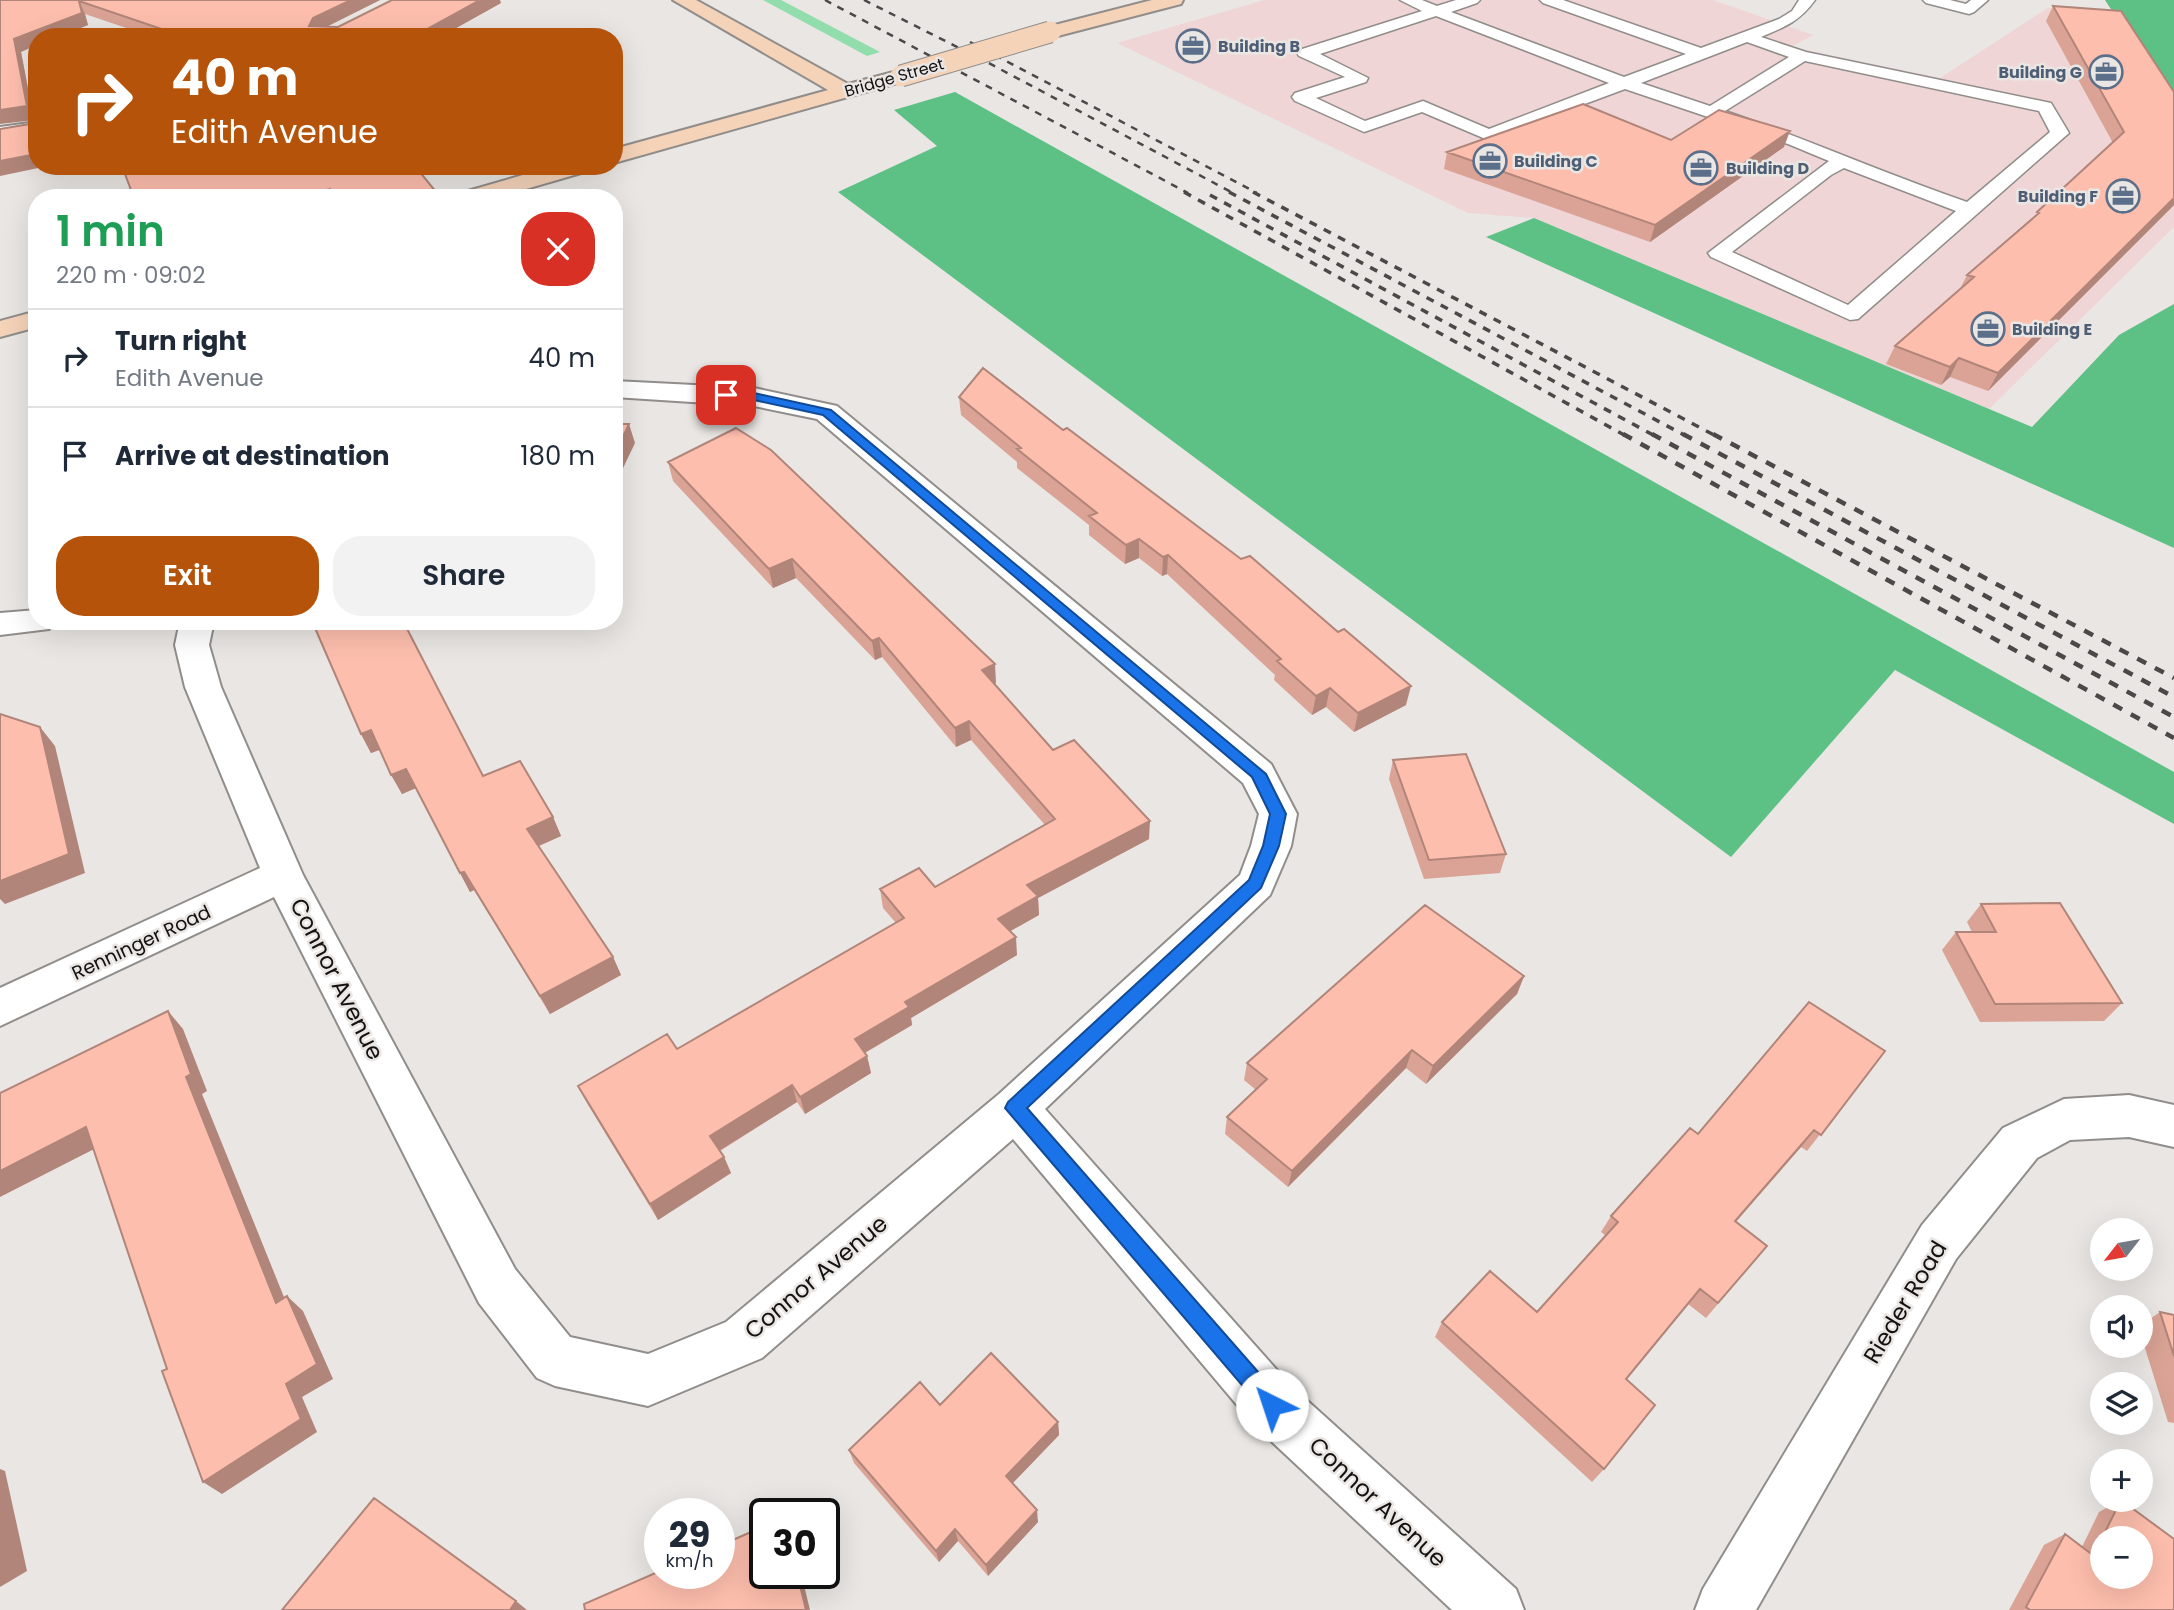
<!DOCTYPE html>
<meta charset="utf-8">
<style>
:root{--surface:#fff;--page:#f2f2f3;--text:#1f2937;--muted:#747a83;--line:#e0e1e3;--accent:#b45309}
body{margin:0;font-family:Poppins,sans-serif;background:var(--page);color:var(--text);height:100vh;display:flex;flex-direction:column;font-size:26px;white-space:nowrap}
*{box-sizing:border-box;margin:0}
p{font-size:23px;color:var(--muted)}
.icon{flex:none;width:38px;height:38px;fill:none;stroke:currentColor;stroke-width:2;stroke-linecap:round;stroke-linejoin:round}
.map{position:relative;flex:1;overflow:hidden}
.details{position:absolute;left:28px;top:189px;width:595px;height:441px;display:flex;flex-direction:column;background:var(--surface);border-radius:28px;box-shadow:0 7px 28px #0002}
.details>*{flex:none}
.hud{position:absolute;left:28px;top:28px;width:595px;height:147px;border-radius:28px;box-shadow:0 7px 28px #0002;background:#b45309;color:#fff;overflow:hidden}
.needle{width:46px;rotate:239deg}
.tools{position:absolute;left:2090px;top:1218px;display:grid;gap:14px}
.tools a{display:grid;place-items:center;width:63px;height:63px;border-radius:50%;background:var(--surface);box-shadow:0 7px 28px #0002;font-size:35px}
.speed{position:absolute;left:644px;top:1498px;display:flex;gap:14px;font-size:35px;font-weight:700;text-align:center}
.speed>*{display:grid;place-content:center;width:91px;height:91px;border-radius:50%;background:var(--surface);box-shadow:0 7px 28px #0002;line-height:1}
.speed small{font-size:18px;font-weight:400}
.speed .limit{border:4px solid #111;border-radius:10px;background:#fff;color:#111}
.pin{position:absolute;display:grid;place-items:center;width:60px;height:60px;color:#fff;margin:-30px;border-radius:14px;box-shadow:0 4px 10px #0006}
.me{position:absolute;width:77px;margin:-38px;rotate:319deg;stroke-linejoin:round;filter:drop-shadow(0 0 5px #0008)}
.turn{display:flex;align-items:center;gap:24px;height:147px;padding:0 28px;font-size:32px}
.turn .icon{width:91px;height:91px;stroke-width:2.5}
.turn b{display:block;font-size:49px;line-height:60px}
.round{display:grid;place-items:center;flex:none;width:74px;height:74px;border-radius:28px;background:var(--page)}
.head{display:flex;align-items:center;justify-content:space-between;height:119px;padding:0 28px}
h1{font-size:42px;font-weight:600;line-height:52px;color:#1e9e55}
.cta{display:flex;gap:14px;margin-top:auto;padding:14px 28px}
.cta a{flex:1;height:80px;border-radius:28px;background:var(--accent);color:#fff;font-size:28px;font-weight:600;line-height:80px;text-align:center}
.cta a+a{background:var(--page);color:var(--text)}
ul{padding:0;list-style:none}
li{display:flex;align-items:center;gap:21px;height:98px;padding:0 28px;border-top:2px solid var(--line)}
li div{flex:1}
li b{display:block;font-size:26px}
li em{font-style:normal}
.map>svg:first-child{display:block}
.commercial{fill:#f0d5d6}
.green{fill:#91ddab}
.forest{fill:#5dc084}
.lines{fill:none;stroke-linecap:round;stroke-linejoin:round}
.lane-casing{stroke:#908d8a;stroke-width:3}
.street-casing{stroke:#908d8a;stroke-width:4}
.secondary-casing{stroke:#908d8a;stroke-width:4}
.lane{fill:#fff;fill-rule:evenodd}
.street{fill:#fff;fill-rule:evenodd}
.secondary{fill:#f5d3b9;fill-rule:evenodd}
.rail-far2{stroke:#4b4948;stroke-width:2.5;stroke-dasharray:7 7;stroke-linecap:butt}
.rail-far1{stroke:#4b4948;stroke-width:3.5;stroke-dasharray:8 8;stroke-linecap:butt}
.rail{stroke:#4b4948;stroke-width:4.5;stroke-dasharray:10 10;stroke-linecap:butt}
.secondary-bridge-casing{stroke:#908d8a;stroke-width:23;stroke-linecap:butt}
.secondary-bridge{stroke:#f5d3b9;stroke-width:21}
.wall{fill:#daa395;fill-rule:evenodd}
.shaded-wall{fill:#b18579}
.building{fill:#fdbead;stroke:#b18579;stroke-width:2}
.route{fill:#1a73e8;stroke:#114b97;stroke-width:2}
.labels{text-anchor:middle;stroke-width:5;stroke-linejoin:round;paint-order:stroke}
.far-service-label{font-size:16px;font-weight:bold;fill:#4e5e75;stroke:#e9e6e3;text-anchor:start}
.far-street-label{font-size:16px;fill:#131211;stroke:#e9e6e3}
.street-label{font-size:19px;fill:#131211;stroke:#e9e6e3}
.near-street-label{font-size:23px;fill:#131211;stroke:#e9e6e3}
</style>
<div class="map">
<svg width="2174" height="1610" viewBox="0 0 2174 1610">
<rect width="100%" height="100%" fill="#e9e6e3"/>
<path class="commercial" d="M 1264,0 L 1713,0 L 1813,35 L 1791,47 L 1940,78 L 2048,8 L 2116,13 L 2174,104 L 2174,227 L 1989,409 L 1534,218 L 1468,213 L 1117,43 Z"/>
<path class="green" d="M 763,0 L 781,0 L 880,52 L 867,56 Z"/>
<path class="forest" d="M 2105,0 L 2174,0 L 2174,106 Z
M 955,92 L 2174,772 L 2174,824 L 1895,670 L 1731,857 L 838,192 L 937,146 L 894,110 Z
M 1534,218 L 2032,427 L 2119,335 L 2174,304 L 2174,548 L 1486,237 Z"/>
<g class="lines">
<defs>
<path id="lane" d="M 1400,0 L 1422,0 L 1437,6 L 1456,0 L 1480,0 L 1477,3 L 1451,12 L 1624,77 L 1686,54 L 1543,3 L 1540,0 L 1563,0 L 1701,48 L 1779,19 L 1792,11 L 1799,0 L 1815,0 C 1800,21 1785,27 1761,37 L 1806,52 L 2051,103 L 2069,133 L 1858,319 L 1850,320 L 1711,257 L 1708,253 L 1829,161 L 1788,144 L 1625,89 L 1488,140 L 1422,112 L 1364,132 L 1295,101 L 1292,97 L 1295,93 L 1345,77 L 1299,56 L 1297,53 L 1299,50 L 1422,11 ZM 1436,16 L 1609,83 L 1489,129 L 1423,101 L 1365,121 L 1316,98 L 1366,82 L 1368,78 L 1320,54 ZM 1747,42 L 1789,57 L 1710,106 L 1641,83 ZM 1805,61 L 2039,111 L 2050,132 L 1967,202 C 1885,174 1807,139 1725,111 ZM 1844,168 L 1956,211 L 1848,305 L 1732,252 L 1831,175 Z
M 1923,0 L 1950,0 L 1966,4 L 1971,0 L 1988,0 L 1974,12 L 1969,14 L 1926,3 Z"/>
<path id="street" d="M 37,122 L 37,135 L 0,141 L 0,127 Z
M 614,381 L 754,388 L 837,406 L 1271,764 L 1297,814 L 1291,846 L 1270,895 L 1045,1109 L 1291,1386 L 1516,1589 L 1524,1610 L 1452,1610 L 1253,1424 L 1013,1139 L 762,1358 L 648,1406 L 555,1386 L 537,1378 L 479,1303 L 274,897 L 0,1026 L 0,988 L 260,868 L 185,687 L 175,645 L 180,621 L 214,621 L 209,645 L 221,687 L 303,875 L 515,1269 L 570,1337 L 648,1354 L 726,1322 L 999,1094 L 1240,875 L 1251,846 L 1259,814 L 1243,783 L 817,419 L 754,406 L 614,397 Z
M 37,610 L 37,621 L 54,621 L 49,629 L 0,635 L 0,613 Z
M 2129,1095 L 2174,1105 L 2174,1147 L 2129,1137 L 2070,1140 L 2037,1158 L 1956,1259 L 1756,1610 L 1695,1610 L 1703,1589 L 1922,1225 L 2003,1128 L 2064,1099 Z"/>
<path id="secondary" d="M 673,0 L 696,0 L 848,84 L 901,70 L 908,72 L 911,76 L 908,80 L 614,163 L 614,149 L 828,90 Z
M 1152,0 L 1183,0 L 1181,4 L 1050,38 L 1040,32 L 1043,28 Z
M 554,166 L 591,166 L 588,171 L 495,198 L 457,198 L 461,193 Z
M 37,311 L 37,327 L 0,337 L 0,321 Z"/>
</defs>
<use href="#lane" class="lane-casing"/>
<use href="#street" class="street-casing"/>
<use href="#secondary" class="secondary-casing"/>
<use href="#lane" class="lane"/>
<use href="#street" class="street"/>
<use href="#secondary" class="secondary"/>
<path class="rail-far2" d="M 825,0 L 1188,193
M 864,0 L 983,60 L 1233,193
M 970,42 L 1257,193"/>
<path class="rail-far1" d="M 1184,192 L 1626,436
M 1229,192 L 1686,436
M 1253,192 L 1716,436
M 1210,195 L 1655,436"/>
<path class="rail" d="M 1623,434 L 2174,738
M 1652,434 L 2174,717
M 1683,434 L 2174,697
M 1713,434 L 2174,678"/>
<defs>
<path id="secondary-bridge" d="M 901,76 L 1050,32"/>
</defs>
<use href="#secondary-bridge" class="secondary-bridge-casing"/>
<use href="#secondary-bridge" class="secondary-bridge"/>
</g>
<path class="wall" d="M 0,0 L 380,0 L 326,27 L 338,27 L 501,3 L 440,37 L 153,37 L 85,14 L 88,25 L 58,37 L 37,37 L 21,52 L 34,120 Z
M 2053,6 L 2174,92 L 2174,205 L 1988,391 L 1950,377 L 1941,385 L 1886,364 L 1895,346 L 1960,289 L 1967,275 L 2035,217 L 2037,212 L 2113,143 L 2046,21 Z
M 1671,140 L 1784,147 L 1650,242 L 1444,169 L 1447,152 Z
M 959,397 L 1406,705 L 1354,732 L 1326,707 L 1312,715 L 1274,680 L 1275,675 L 1167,574 L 1162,576 L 1139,558 L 1125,564 L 1089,535 L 1089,525 L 1017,468 L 1017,462 L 961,415 Z
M 668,462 L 996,683 L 995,684 L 1053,750 L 1149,839 L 1038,898 L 1039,915 L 1010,931 L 1017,955 L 911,1018 L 912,1025 L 865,1053 L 867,1056 L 871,1073 L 805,1114 L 797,1102 L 720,1151 L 724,1157 L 731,1173 L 658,1220 L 587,1103 L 578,1086 L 677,1049 L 896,923 L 883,908 L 880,889 L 935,887 L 1045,825 L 971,740 L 956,747 L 882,657 L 875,660 L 796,578 L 773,588 L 673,481 Z
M 361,734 L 483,776 L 553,817 L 561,836 L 539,846 L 613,957 L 621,975 L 550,1014 L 474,890 L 470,892 L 416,788 L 402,794 L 380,750 L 371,753 Z
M 1393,760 L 1506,854 L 1500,873 L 1424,879 L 1389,779 Z
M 1981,904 L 2122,1003 L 2104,1021 L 1980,1022 L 1942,950 L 1956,932 L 1972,932 L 1967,922 Z
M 1524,976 L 1517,994 L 1426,1084 L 1406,1068 L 1288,1187 L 1225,1134 L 1227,1117 L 1256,1090 L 1244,1080 L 1247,1063 Z
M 1885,1051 L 1807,1151 L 1801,1147 L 1736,1222 L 1767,1246 L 1706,1318 L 1688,1304 L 1626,1380 L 1604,1469 L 1592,1482 L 1435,1337 L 1442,1322 L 1537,1312 L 1605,1235 L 1601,1232 L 1611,1216 L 1698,1134 Z
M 2160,1312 L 2174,1315 L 2174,1423 L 2168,1422 L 2140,1332 L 2140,1326 Z
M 940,1405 L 1058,1422 L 1059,1435 L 1013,1483 L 1038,1522 L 988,1576 L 958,1541 L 939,1562 L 854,1463 L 849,1450 Z
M 2121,1500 L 2174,1539 L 2174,1610 L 2009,1610 L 2044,1545 L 2065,1534 L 2082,1547 L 2099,1512 ZM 2102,1538 L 2140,1538 L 2140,1577 L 2102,1577 Z"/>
<path class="shaded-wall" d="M 351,0 L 380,0 L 318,31 L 309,26 L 313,18 Z
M 480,0 L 500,0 L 501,3 L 440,37 L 413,37 Z
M 79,1 L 85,14 L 88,25 L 58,37 L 37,37 L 37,45 L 21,52 L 34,120 L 0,124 L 0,110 L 14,39 Z
M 30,124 L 37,137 L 37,166 L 43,166 L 43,167 L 0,176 L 0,161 Z
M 1790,131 L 1784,147 L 1650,242 L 1655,225 Z
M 330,189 L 334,198 L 294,198 Z
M 2174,198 L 2174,205 L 1988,391 L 1998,373 Z
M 614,277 L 617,288 L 614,293 Z
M 1959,358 L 1950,377 L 1941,385 L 1950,367 Z
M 629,424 L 635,443 L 614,487 L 614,456 Z
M 1139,539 L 1139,558 L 1125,564 L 1126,545 Z
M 1168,555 L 1167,574 L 1162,576 L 1163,557 Z
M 792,559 L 796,578 L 773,588 L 769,569 Z
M 879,638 L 882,657 L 875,660 L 872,641 Z
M 995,664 L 996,683 L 984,689 L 982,670 Z
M 1411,686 L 1406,705 L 1354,732 L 1358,713 Z
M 1330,688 L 1326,707 L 1312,715 L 1316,696 Z
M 969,721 L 971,740 L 956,747 L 955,728 Z
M 40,727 L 55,746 L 85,873 L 5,904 L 0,899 L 0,881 Z
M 371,730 L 381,749 L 371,753 L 361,734 Z
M 406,769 L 416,788 L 402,794 L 391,775 Z
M 553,817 L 561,836 L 536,847 L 527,829 Z
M 1150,821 L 1149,839 L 1038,898 L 1039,915 L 1000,937 L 998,919 L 1027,885 Z
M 464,872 L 474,890 L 470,892 L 460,873 Z
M 1016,937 L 1017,955 L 911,1018 L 912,1025 L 859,1056 L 855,1039 L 905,1002 Z
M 613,957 L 621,975 L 550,1014 L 540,996 Z
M 1524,976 L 1517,994 L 1426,1084 L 1433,1066 Z
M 168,1011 L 183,1029 L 207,1091 L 202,1094 L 292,1317 L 276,1303 L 186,1077 Z
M 1412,1050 L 1406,1068 L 1288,1187 L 1292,1171 Z
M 867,1056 L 871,1073 L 805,1114 L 800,1097 Z
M 792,1085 L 797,1102 L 717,1152 L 710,1136 Z
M 86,1127 L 104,1144 L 0,1197 L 0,1171 Z
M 1814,1130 L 1801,1147 L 1722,1237 L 1735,1221 Z
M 724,1157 L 731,1173 L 658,1220 L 650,1204 Z
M 287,1296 L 303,1311 L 333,1379 L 302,1397 L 317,1432 L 222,1494 L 203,1482 L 286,1384 Z
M 1058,1422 L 1059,1435 L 1008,1488 L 1006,1476 Z
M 0,1469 L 5,1471 L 27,1571 L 0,1587 Z
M 1037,1510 L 1038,1522 L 988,1576 L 986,1565 Z
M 955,1529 L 958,1541 L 939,1562 L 936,1551 Z
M 797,1573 L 801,1573 L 810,1610 L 806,1610 Z
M 516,1601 L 527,1610 L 510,1610 Z"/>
<path class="building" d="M 0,0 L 351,0 L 313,18 L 309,26 L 338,27 L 392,0 L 480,0 L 413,37 L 185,37 L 79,1 L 82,13 L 14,39 L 27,106 L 0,110 Z
M 2053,6 L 2121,11 L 2174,92 L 2174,198 L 1998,373 L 1959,358 L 1950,367 L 1895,346 L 1974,277 L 1967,275 L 2039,213 L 2037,212 L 2124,132 Z
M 1583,104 L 1671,140 L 1719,110 L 1790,131 L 1655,225 L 1447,152 Z
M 30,124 L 36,154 L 0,161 L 0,129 Z
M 122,166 L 415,166 L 441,198 L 338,198 L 330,189 L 294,198 L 134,198 Z
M 983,368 L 1063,430 L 1067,428 L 1241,559 L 1250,556 L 1338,632 L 1344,629 L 1411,686 L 1358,713 L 1330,688 L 1316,696 L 1277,661 L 1281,659 L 1168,555 L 1163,557 L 1139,539 L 1126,545 L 1089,516 L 1097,513 L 1017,449 L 1021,448 L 959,397 Z
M 614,424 L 629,424 L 614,456 Z
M 736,428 L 771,450 L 995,664 L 982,670 L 1053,750 L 1074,740 L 1150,821 L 1027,885 L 1038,896 L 998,919 L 1016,937 L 905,1002 L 909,1007 L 855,1039 L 867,1056 L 800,1097 L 792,1085 L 710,1136 L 724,1157 L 650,1204 L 578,1086 L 667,1034 L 677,1049 L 904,918 L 880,889 L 919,868 L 935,887 L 1055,819 L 969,721 L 955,728 L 879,638 L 872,641 L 792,559 L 769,569 L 668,462 Z
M 335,621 L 403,621 L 483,776 L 520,761 L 553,817 L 527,829 L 613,957 L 540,996 L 464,872 L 460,873 L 406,769 L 391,775 L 371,730 L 361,734 L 315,628 Z
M 0,714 L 40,727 L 69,854 L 0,881 Z
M 1466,754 L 1506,854 L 1429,860 L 1393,760 Z
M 2060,903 L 2122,1003 L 1995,1004 L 1956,932 L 1996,932 L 1981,904 Z
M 1425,905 L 1524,976 L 1433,1066 L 1412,1050 L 1292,1171 L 1227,1117 L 1267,1079 L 1247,1063 Z
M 1809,1002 L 1885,1051 L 1821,1135 L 1814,1130 L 1735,1221 L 1767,1246 L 1718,1303 L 1700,1289 L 1626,1379 L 1655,1405 L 1604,1469 L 1442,1322 L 1490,1271 L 1537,1312 L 1618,1222 L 1611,1216 L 1690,1128 L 1698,1134 Z
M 168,1011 L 191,1074 L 186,1077 L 276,1303 L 287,1296 L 317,1364 L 286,1384 L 301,1419 L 203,1482 L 162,1371 L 167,1369 L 86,1127 L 0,1171 L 0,1093 Z
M 2160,1312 L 2174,1315 L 2174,1356 Z
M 991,1353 L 1058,1422 L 1006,1476 L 1037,1510 L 986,1565 L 955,1529 L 936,1551 L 849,1450 L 920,1382 L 940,1405 Z
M 374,1498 L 516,1601 L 510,1610 L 282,1610 Z
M 2121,1500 L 2174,1539 L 2174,1610 L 2030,1610 L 2026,1607 L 2065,1534 L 2094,1556 L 2102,1540 L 2102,1577 L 2140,1577 L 2140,1538 L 2102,1538 Z
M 765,1526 L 765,1573 L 797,1573 L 806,1610 L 585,1610 L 584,1604 L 660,1571 L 660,1573 L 719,1573 L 719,1546 Z
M 0,1548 L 2,1560 L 0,1562 Z"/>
<path class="route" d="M 726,392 L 754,393 L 831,410 L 1266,774 L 1286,814 L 1279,846 L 1261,888 L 1027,1108 L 1280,1397 L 1283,1405 L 1280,1412 L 1272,1416 L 1265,1412 L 1005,1108 L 1008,1102 L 1249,880 L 1263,846 L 1270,814 L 1252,777 L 823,415 L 754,400 L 722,398 L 720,395 Z"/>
<defs>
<symbol id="office-ring" viewBox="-11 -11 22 22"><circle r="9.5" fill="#e9e6e3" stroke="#5c6f8a" stroke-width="1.5"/><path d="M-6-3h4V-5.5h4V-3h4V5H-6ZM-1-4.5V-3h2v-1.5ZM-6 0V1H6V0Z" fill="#5c6f8a"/></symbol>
</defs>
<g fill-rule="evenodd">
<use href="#office-ring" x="1174" y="27" width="38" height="38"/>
<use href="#office-ring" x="2087" y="53" width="38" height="38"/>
<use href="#office-ring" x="1471" y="142" width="38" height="38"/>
<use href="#office-ring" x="1682" y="149" width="38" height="38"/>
<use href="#office-ring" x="2104" y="177" width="38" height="38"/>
<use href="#office-ring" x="1969" y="310" width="38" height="38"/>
</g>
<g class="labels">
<g class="far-service-label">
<text x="1218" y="52">Building B</text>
<text x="2082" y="78" text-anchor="end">Building G</text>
<text x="1514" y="167">Building C</text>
<text x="1726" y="174">Building D</text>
<text x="2098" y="202" text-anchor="end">Building F</text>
<text x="2012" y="335">Building E</text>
</g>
<g class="far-street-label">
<text transform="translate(894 77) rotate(-16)" y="6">Bridge Street</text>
</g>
<g class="street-label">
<text transform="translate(141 942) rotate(-25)" y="7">Renninger Road</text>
</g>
<g class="near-street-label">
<text transform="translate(337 979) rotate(63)" y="8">Connor Avenue</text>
<text transform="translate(816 1277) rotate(-40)" y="8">Connor Avenue</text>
<text transform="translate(1905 1302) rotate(-59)" y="8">Rieder Road</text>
<text transform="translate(1378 1502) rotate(43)" y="8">Connor Avenue</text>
</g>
</g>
</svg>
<div class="tools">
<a><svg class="needle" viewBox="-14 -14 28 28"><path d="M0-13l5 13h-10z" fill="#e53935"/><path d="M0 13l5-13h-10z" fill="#747a83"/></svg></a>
<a><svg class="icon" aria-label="sound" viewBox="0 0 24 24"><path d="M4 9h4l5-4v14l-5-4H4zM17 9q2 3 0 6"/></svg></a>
<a><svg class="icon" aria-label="layers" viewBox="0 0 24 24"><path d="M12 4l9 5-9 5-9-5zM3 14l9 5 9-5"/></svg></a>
<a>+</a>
<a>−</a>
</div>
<div class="speed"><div>29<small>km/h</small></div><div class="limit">30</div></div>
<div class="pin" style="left:726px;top:395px;background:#d93025"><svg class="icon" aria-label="arrive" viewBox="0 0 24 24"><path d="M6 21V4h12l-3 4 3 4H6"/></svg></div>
<svg class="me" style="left:1272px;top:1405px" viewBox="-20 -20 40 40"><circle r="19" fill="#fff"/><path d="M0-13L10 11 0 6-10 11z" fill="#1a73e8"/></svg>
<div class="hud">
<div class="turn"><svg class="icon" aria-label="right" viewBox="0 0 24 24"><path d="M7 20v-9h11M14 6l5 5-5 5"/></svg><div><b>40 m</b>Edith Avenue</div></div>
</div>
<section class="details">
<div class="head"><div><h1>1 min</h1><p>220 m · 09:02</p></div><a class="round" style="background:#d93025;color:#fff"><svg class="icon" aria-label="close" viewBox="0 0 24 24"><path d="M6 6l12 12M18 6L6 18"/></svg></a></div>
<ul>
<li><svg class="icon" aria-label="right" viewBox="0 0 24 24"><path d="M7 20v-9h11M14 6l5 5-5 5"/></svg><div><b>Turn right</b><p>Edith Avenue</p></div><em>40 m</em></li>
<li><svg class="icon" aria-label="arrive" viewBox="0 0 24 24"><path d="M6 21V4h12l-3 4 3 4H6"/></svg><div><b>Arrive at destination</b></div><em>180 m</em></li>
</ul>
<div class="cta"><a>Exit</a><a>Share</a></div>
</section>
</div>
